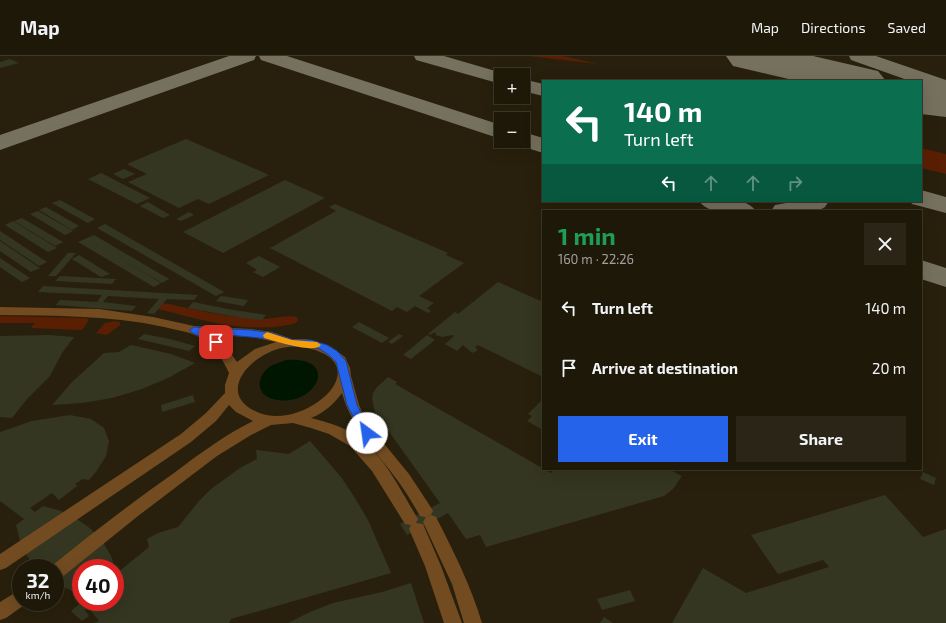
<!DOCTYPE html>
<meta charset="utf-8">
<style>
:root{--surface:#1e1809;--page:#2b2517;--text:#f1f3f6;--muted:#a1a09c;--line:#3c372a;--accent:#2563eb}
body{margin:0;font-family:"Exo 2",sans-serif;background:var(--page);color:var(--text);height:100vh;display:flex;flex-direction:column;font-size:15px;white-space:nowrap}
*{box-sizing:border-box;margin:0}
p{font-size:13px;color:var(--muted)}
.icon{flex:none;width:22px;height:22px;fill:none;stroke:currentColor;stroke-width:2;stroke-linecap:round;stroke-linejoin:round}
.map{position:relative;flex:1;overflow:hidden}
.side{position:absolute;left:542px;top:154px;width:380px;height:260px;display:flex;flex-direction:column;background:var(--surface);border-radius:0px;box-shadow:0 4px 16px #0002,0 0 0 1px var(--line)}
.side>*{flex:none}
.guide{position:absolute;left:542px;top:24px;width:380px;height:122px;border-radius:0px;box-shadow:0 4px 16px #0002,0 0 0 1px var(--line);background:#0b6e4f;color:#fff;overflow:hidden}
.fabs{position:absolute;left:494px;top:12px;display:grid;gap:8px}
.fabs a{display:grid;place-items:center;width:36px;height:36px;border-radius:0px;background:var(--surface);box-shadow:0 4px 16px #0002,0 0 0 1px var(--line);font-size:20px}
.speed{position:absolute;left:12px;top:503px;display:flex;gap:8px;font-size:20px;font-weight:700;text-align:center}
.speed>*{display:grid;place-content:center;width:52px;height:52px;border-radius:50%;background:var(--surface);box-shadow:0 4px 16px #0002,0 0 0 1px var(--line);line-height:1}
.speed small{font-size:10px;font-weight:400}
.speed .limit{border:6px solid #d22;background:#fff;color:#111}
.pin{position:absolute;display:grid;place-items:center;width:34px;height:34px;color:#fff;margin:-17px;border-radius:8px;box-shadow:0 2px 6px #0006}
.me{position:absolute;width:44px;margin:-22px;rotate:329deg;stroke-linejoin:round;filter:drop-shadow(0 0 3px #0008)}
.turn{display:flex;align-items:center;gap:14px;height:84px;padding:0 16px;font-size:18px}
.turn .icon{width:52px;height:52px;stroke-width:2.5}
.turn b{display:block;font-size:28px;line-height:34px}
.lanes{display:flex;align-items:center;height:38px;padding:0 16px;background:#0003;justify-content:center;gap:20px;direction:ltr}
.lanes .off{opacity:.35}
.round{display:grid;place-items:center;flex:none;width:42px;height:42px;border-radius:0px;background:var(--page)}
.head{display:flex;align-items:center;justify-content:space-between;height:68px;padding:0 16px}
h1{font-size:24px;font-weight:700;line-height:30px;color:#1e9e55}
.action{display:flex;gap:8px;margin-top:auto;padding:8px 16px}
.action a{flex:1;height:46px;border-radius:0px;background:var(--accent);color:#fff;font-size:16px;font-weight:700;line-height:46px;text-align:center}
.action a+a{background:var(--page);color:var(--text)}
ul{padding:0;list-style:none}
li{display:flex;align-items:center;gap:12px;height:60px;padding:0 16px}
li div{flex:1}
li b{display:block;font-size:15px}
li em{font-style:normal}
header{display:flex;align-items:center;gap:24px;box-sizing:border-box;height:56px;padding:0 20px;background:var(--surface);border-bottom:1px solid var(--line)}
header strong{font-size:19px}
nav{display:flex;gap:22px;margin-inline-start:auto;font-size:14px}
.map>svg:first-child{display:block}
.green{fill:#5a1f03}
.water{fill:#011600}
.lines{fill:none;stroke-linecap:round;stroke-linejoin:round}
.taxiway{fill:#76705e;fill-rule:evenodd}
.runway{fill:#76705e;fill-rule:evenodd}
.building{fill:#343621}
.tertiary{fill:#724b21;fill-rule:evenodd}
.route{fill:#2563eb;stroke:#184099}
.slow{fill:#f59e0b}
</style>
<header>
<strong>Map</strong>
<nav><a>Map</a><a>Directions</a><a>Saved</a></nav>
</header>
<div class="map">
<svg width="946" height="567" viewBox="0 0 946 567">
<rect width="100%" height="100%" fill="#28200c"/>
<path class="green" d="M 529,0 L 563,0 L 598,8 Z
M 921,92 L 946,98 L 946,118 L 921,112 Z
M 163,247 C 194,253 225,261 257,263 C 269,264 286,258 297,261 L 298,265 C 294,269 287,269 281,270 C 238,276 199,263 158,253 Z
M 0,260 L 86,262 L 89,264 L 82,274 L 31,272 L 35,267 L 0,267 Z
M 115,265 L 120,266 L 120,269 L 107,279 L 96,277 L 105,267 Z"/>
<path class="water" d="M 286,304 C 343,300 315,354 273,343 C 257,339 256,323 267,313 C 272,308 279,307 286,304 Z"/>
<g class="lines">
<path class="taxiway" d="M 229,0 L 256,0 L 254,4 L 0,94 L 0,79 Z
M 259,0 L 287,0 L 501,69 L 501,83 L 261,4 Z
M 414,0 L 444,0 L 509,19 L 501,19 L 501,28 L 416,4 Z
M 849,0 L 876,0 L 946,24 L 946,37 L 921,29 L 921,25 L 910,25 L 851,4 Z
M 523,23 L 543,28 L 543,40 L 523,35 Z
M 921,46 L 946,49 L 946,61 L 921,58 Z
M 523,76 L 543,82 L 543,97 L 515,88 L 513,85 L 523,85 Z
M 921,134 L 946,141 L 946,157 L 912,148 L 910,145 L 921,145 Z
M 699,145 C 716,145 745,139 756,155 C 738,155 710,161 699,145 Z
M 797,145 L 829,145 L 825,151 L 818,155 L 771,155 L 775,149 Z
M 921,204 L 946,212 L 946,231 L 921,223 Z"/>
<path class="runway" d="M 726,0 L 813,0 L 878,15 L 886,25 L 797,25 L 733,10 Z
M 921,23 L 946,28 L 946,60 L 921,53 L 921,25 L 912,25 Z"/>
</g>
<path class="building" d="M 10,3 L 19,7 L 0,12 L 0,6 Z
M 186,83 L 258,114 L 269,119 L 209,148 L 198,143 L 179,152 L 128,126 L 147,118 L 127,108 Z
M 124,113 L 135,118 L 123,123 L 113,118 Z
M 101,117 L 150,142 L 137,148 L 88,123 Z
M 285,124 L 325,142 L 223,197 L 183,176 Z
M 60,144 L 95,163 L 88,167 L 52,147 Z
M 148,146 L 170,159 L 163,162 L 140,150 Z
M 335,148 L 448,197 L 446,199 L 464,207 L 419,240 L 434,247 L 427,252 L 431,255 L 428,257 L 415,250 L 407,256 L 397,251 L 392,255 L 270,192 L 336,155 L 329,151 Z
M 46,151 L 79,170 L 72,174 L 39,154 Z
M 38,155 L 73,175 L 65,179 L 30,158 Z
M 189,156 L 194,159 L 181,165 L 176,163 Z
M 22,162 L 63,186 L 55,190 L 14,165 Z
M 13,165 L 57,192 L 48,196 L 5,169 Z
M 105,168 L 224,236 L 216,240 L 97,172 Z
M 0,175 L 47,206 L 39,210 L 0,184 Z
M 94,179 L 169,223 L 162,227 L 116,200 L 161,227 L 154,231 L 78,186 Z
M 0,185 L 40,212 L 31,216 L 0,195 Z
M 68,197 L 76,197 L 56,220 L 48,220 Z
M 79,199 L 110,218 L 101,221 L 72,203 Z
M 259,200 L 280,211 L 263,221 L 253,216 L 257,214 L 246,207 Z
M 0,202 L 30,222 L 22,226 L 0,211 Z
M 60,220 L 116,223 L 112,228 L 55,225 Z
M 498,226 L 543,246 L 543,321 L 478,289 L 475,291 L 478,294 L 472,297 L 463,289 L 457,295 L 445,288 L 454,280 L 453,279 L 442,281 L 436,279 L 435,276 L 430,279 L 428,278 L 455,256 L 458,258 Z
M 43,230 L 110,234 L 198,239 L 194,244 L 167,243 L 154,258 L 147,257 L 159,243 L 108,240 L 103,246 L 136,250 L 132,255 L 56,249 L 60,244 L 97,246 L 102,239 L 38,236 Z
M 221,240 L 248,244 L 244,250 L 216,245 Z
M 193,246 L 228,253 L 266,259 L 262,264 L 242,262 L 188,252 Z
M 359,266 L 389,282 L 382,287 L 352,271 Z
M 144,278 L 170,283 L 195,290 L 189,295 L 138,283 Z
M 399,278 L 403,280 L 392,288 L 388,286 Z
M 48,279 L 74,281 L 62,297 L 50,320 L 27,343 L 12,362 L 0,361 L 0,280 Z
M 427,279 L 435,284 L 411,303 L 403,299 Z
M 131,289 L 171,298 L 195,307 L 170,321 L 142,333 L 112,342 L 82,347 L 52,349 L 72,326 L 104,297 L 119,296 Z
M 388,321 L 397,326 L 395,328 L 551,417 L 555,413 L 668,413 L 682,420 L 673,433 L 664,440 L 486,491 L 480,479 L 466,483 L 448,457 L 407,479 L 400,468 L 440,447 L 375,356 L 372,343 L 373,337 L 377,331 Z
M 193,339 L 195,346 L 162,356 L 161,349 Z
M 543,343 L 543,374 L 527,365 L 532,360 L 528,358 Z
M 70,359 L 91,363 L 104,372 L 109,385 L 106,400 L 96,416 L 89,424 L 83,423 L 75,428 L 77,430 L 59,444 L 52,437 L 30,452 L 35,456 L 43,450 L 61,455 L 77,463 L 91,473 L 102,485 L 111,500 L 115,512 L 81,512 L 81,539 L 55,527 L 55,512 L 37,512 L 27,500 L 20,485 L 16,469 L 24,463 L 0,445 L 0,376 L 32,365 Z
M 310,385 L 341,421 L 355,442 L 368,464 L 391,517 L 231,563 L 229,567 L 94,567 L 99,565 L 88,551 L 85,554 L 89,560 L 82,565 L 71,555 L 82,546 L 115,546 L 115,513 L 117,517 L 149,491 L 147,483 L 158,477 L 178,471 L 199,445 L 211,433 L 240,412 L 257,403 L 256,394 L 289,398 Z
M 923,416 L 936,422 L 934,429 L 920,423 Z
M 885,439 L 923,481 L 946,473 L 946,567 L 672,567 L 703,512 L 746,537 L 829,511 L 823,504 L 778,518 L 751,479 Z
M 411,527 L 424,567 L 288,567 L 310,556 L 333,547 L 382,536 Z
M 630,534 L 635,545 L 602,554 L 597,543 Z
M 604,561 L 613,567 L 600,567 Z"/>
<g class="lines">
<path class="tertiary" d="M 0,251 L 99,253 L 153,261 L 194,270 L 251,273 L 272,276 L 292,283 L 306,283 L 330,290 L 345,301 L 350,312 L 351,320 L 359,349 L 364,361 L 372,373 L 409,418 L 430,450 L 433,455 L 430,460 L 425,461 L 420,460 C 413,448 406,436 398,425 C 377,396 352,373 342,337 C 334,348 324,357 311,362 C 326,366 341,370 354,378 C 382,396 399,431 415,458 L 418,463 L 416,467 L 423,468 L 441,510 L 462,567 L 444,567 L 425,510 L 409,473 L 411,469 L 405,468 L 372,415 L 350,390 L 329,378 L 311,372 L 293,367 L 271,369 L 251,379 L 217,400 L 138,460 L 61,522 L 55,524 L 55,512 L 49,512 C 90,479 131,447 174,417 C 199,398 225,379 253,365 L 236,356 L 229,349 L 216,365 L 191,386 L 6,512 L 0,514 L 0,498 L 181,378 L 206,357 L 225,337 L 225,329 L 229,317 C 222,302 215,290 199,281 C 188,275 175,274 164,271 C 110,259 55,260 0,259 ZM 213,279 L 251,281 L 276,286 L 255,293 L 237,306 L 225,289 ZM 297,290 C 388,303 305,378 257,356 C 221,340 242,309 268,297 C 277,292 287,291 297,290 Z
M 431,459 L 436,461 C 454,496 471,530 482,567 L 464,567 L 452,528 L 423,466 L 426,461 Z
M 21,533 L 21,546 L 27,547 L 6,562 L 0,564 L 0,546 Z"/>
</g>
<path class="route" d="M 194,271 L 251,274 L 272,277 L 293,284 L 311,284 L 327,289 L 337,295 L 346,305 L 357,349 L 372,377 L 370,380 L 363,380 L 347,349 L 336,306 L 330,300 L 320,293 L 311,291 L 292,290 L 271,283 L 207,277 L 220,286 L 219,289 L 216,289 L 191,276 L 190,274 Z"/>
<path class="slow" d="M 267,276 L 292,284 L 317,286 L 321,289 C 314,298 275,285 264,282 L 263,279 Z"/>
</svg>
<div class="fabs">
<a>+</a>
<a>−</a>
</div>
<div class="speed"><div>32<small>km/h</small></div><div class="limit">40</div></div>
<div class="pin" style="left:216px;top:286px;background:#d93025"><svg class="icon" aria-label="arrive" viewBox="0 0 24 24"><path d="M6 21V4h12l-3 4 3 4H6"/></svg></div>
<svg class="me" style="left:367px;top:377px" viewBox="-20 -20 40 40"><circle r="19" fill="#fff"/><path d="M0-13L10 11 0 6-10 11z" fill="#2563eb"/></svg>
<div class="guide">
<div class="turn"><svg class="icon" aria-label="left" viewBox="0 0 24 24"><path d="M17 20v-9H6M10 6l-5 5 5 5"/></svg><div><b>140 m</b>Turn left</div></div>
<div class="lanes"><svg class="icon" aria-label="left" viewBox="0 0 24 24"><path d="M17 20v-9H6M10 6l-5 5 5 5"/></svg><svg class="icon off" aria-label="ahead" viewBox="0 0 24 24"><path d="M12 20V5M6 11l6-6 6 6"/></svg><svg class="icon off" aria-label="ahead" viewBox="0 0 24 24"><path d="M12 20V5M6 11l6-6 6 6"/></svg><svg class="icon off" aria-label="right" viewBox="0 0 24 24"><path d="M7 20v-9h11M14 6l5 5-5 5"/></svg></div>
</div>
<section class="side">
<div class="head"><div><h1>1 min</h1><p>160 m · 22:26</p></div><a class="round"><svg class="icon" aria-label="close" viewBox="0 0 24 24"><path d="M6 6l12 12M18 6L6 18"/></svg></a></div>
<ul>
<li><svg class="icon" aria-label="left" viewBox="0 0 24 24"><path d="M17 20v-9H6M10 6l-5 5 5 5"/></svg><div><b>Turn left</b></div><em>140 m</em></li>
<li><svg class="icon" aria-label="arrive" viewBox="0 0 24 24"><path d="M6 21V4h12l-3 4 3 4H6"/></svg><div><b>Arrive at destination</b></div><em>20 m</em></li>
</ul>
<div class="action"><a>Exit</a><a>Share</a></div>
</section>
</div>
